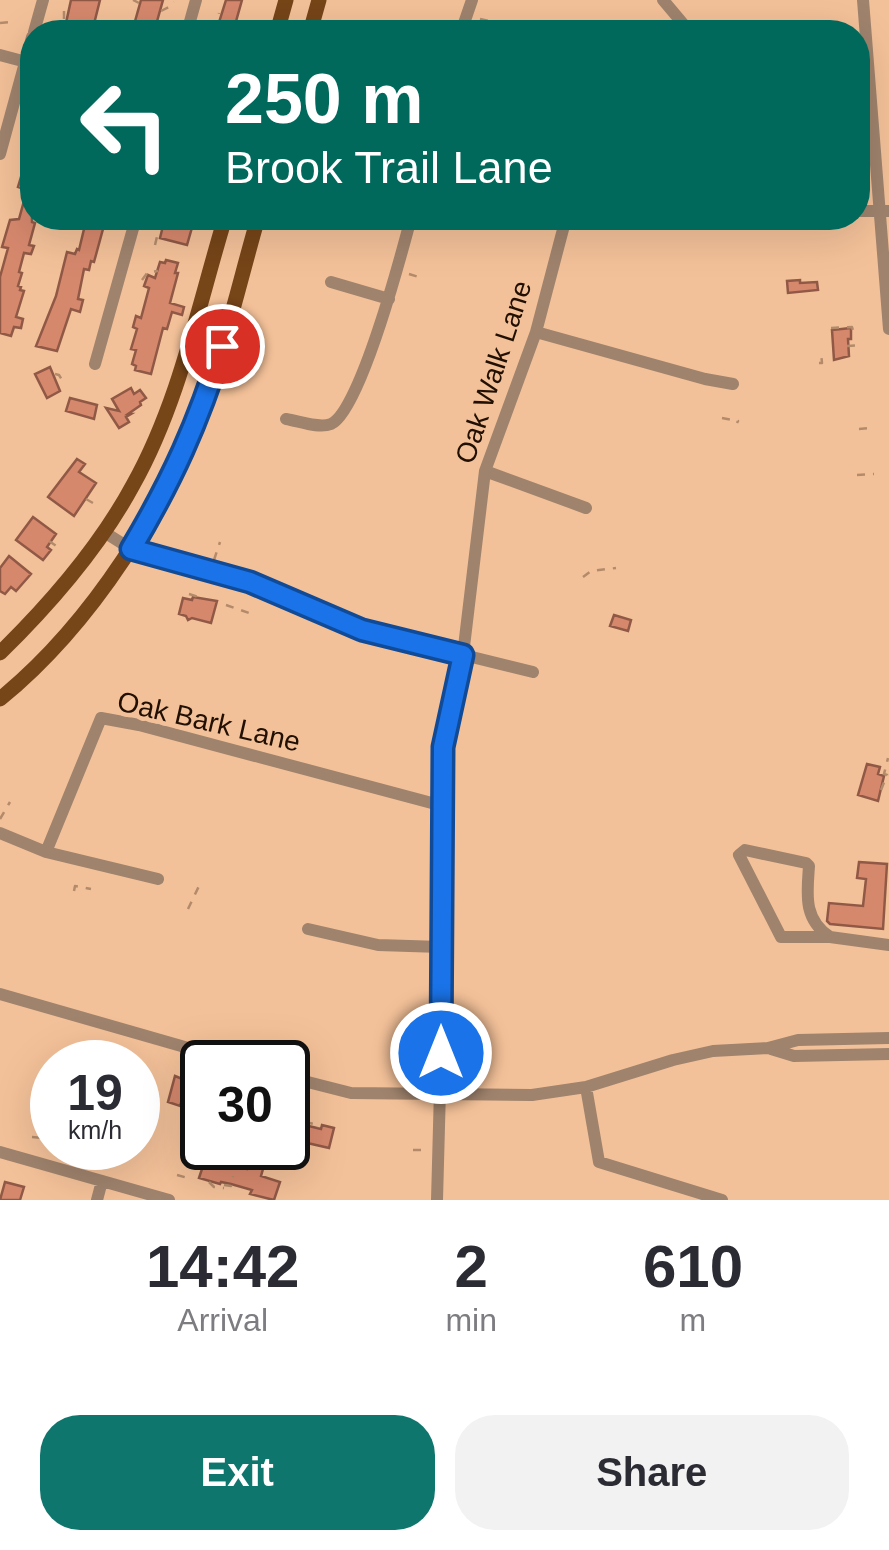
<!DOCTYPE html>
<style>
:root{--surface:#fff;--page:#f2f2f3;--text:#2b2b33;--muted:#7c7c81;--accent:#0f766e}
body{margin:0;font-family:Helvetica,sans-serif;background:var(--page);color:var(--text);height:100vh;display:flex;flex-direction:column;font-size:38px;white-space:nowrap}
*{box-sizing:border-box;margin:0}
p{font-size:32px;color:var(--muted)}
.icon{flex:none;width:55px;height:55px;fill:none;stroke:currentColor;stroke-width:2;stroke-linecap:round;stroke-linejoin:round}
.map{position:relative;height:1200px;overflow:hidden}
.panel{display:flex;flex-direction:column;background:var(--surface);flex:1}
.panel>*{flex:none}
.banner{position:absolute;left:20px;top:20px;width:850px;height:210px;border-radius:40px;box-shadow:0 10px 40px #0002;background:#00695c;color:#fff;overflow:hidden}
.speed{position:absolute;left:30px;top:1040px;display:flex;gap:20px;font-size:50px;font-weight:700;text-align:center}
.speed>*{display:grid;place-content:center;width:130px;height:130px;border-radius:50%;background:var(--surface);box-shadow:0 10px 40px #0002;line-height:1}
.speed small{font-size:25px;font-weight:400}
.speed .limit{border:5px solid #111;border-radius:15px;background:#fff;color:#111}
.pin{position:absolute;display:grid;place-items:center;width:85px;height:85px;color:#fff;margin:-42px;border:5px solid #fff;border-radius:50%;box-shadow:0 2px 10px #0007}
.me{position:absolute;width:110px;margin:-55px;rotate:0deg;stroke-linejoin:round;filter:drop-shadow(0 0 8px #0008)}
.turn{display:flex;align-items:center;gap:35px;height:210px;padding:0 40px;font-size:45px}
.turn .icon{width:130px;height:130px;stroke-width:2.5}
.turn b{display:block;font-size:70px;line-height:85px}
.eta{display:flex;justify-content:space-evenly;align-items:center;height:170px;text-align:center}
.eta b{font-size:60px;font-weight:700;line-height:70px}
.action{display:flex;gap:20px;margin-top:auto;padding:20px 40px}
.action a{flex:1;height:115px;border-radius:40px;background:var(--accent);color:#fff;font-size:40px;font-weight:700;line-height:115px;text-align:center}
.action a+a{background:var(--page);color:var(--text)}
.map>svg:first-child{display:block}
.building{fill:#d6886d;stroke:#905946;stroke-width:2.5}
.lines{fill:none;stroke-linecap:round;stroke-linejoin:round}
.path{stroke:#b38b6b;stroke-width:2.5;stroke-dasharray:8 8;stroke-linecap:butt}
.minor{stroke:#9f836d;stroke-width:12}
.major{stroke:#764518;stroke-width:15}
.route-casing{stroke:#114b97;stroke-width:25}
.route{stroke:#1a73e8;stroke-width:18}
.labels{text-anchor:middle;stroke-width:9;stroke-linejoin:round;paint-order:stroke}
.street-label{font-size:28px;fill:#211002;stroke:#f3c199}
</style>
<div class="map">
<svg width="889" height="1200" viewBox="0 0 889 1200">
<rect width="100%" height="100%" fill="#f3c199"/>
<path class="building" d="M 71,0 L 100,0 L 94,24 L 91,23 L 89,32 L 64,32 Z
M 141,0 L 163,0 L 154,32 L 132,32 Z
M 226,0 L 242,0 L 233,32 L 216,32 Z
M 30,147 L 32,147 L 32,222 L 35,223 L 29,245 L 34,246 L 31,254 L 24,253 L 19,272 L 22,273 L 18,286 L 21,287 L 20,290 L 24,291 L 16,317 L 23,319 L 21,328 L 14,327 L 11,336 L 0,333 L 0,277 L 8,248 L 2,247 L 10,220 L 19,219 L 27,190 L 18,187 Z
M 80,218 L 106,218 L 94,262 L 91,261 L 89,270 L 84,269 L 78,299 L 83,300 L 80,312 L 71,309 L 57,351 L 36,346 L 56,296 L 67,252 L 75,254 L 77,249 L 79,250 L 84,229 L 77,227 Z
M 165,218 L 193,224 L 187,245 L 160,238 Z
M 166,260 L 178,263 L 175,273 L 178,273 L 170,303 L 184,307 L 182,315 L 172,312 L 167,329 L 163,328 L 151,374 L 135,370 L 136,366 L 132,364 L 136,350 L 131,349 L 137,329 L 133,327 L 136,316 L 141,318 L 149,288 L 144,286 L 148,275 L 155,278 L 160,262 L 165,263 Z
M 800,280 L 800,283 L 817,282 L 818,290 L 788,293 L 787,281 Z
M 851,328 L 851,339 L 848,339 L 849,356 L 834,360 L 832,330 Z
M 50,367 L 60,391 L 47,398 L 35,374 Z
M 131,388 L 134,394 L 140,390 L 146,398 L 140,402 L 141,405 L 128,414 L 131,414 L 126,417 L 129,422 L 119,428 L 106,408 L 119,411 L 112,399 Z
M 70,398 L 97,405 L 94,419 L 66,411 Z
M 77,459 L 85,464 L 79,472 L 96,483 L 74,516 L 48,497 Z
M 33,517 L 56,534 L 47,547 L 51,550 L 43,560 L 16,540 Z
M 9,556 L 31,574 L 16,591 L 11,587 L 5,594 L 0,591 L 0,568 Z
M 193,597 L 217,601 L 211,623 L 192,618 L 188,620 L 186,616 L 179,614 L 183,598 L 192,600 Z
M 614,615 L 631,620 L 628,631 L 610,626 Z
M 867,764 L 880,767 L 878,774 L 884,776 L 878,801 L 858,795 Z
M 859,862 L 887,864 L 883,929 L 830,924 L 827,921 L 829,903 L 863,906 L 866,879 L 857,878 Z
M 175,1076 L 202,1087 L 201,1102 L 183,1097 L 180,1106 L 168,1102 Z
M 288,1121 L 321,1129 L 322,1125 L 334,1128 L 329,1148 L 303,1142 L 304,1139 L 288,1135 Z
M 206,1157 L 247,1169 L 249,1165 L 263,1169 L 261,1176 L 280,1182 L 274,1200 L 250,1194 L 252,1190 L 231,1184 L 221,1182 L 220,1184 L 199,1178 Z
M 5,1182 L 24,1187 L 20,1200 L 0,1200 Z"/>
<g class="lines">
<path class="path" d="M 133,0 L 139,3
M 64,11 L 64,21 L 69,26
M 161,11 L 169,7 L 174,2
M 480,19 L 493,22
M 0,23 L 10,22 L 11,17
M 217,28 L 215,27 L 219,13
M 24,159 L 27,152 L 32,149
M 108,227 L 110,218
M 155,245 L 160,224
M 409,274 L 422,278
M 142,280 L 148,272 L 158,271
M 831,328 L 852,327 L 854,334
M 847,346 L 860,345
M 819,363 L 822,363 L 821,352
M 55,374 L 59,375 L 64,383
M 722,418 L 738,421 L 737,423
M 859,429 L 871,428
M 857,475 L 874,474
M 86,499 L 93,503
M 49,541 L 62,550
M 214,560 L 220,542
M 583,577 L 591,571 L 616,568
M 189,594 L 202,598
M 226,605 L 252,614
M 881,790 L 887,775 L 884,774 L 888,758
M 0,819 L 10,802
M 74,891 L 75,886 L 91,889
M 188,909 L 199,886
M 186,1082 L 200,1085
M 288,1106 L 294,1108
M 305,1122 L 318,1125 L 318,1128
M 32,1137 L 43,1138 L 48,1130
M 82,1148 L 97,1152
M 413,1150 L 426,1150
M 177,1175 L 188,1178
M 209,1182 L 214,1187 L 224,1188
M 224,1185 L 231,1186 L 233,1176"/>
<path class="minor" d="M 663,0 L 690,32
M 863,0 L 889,329
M 34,32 L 43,0
M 187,32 L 196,0
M 461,32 L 472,0
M 0,55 L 30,63
M 0,154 L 32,37
M 858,211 L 889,211
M 712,218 L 736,221 L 784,218
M 331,282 L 389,299
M 536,332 L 705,379 L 733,384
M 95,364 L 136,218
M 286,419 C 299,421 319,429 331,424 C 360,412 402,252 411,218
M 485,471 L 586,508
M 104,532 L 131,549 L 250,582 L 362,630 L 533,672
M 0,833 L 46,852 L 158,879
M 46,852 L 101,718 L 139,725 L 443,806
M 308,929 L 378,945 L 441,947
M 830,937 C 803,919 807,894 809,866 L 806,863 L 745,850 L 739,855 L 781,937 L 830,937 L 889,945
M 0,994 L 237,1062
M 771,1049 L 794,1056 L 889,1054
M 288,1077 L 351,1093 L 532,1095 L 586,1087 L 673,1060 L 713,1051 L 768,1048 L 798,1040 L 889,1038
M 586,1087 L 599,1162 L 722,1200
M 0,1152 L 169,1200
M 97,1200 L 102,1181
M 437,1200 L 441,1053 L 443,747 L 463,655 L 485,471 L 536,332 L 566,218"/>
<path class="major" d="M 277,32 L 286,0
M 310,32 L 319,0
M 0,653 C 51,603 99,548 133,485 C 179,403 198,307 225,218
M 0,699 C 92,624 168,504 207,393 C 228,336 241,276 258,218"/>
</g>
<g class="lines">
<defs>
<path id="route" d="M 222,346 C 198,423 172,480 131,549 L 250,582 L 362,630 L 463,655 L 443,747 L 441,1053"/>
</defs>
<use href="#route" class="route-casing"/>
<use href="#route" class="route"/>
</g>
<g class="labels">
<g class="street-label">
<text transform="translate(493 372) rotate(-72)" y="10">Oak Walk Lane</text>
<text transform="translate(209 721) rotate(13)" y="10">Oak Bark Lane</text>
</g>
</g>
</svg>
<div class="speed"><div>19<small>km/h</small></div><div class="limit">30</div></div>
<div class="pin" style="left:222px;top:346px;background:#d93025"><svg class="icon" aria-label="arrive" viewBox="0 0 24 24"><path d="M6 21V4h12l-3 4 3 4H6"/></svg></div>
<svg class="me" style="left:441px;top:1053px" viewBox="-20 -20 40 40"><circle r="17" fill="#1a73e8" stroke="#fff" stroke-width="3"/><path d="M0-11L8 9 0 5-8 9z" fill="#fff"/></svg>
<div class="banner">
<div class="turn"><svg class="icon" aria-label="left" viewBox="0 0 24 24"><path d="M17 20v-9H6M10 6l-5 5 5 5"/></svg><div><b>250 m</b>Brook Trail Lane</div></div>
</div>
</div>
<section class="panel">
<div class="eta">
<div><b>14:42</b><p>Arrival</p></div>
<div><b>2</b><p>min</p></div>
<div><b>610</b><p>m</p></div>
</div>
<div class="action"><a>Exit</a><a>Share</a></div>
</section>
